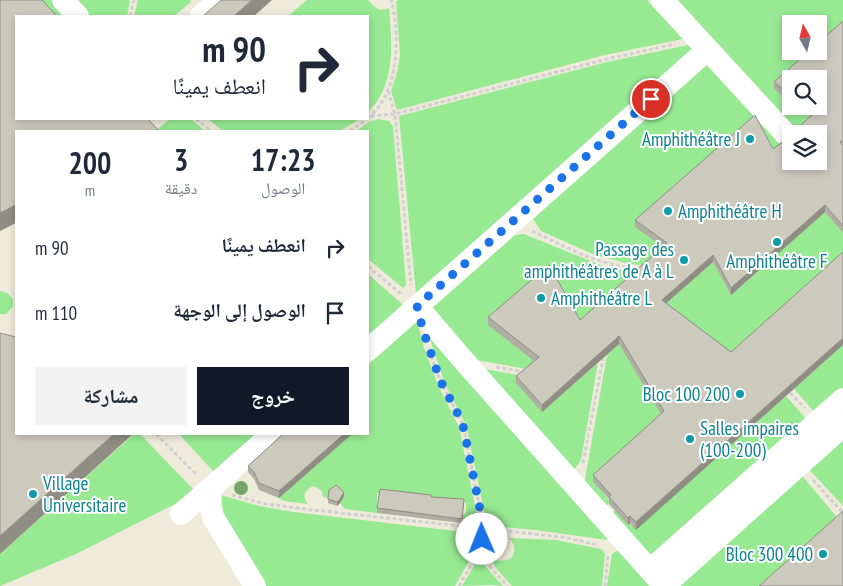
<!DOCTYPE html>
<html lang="ar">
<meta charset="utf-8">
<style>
:root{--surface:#fff;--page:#f2f2f3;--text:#1f2937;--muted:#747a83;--accent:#111827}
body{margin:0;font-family:"PT Sans Narrow","Noto Naskh Arabic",sans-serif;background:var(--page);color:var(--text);direction:rtl;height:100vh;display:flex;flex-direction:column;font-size:19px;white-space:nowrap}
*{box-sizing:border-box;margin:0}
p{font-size:16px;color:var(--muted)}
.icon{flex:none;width:28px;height:28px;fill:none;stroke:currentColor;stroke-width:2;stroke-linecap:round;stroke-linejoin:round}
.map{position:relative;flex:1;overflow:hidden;direction:ltr}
.sheet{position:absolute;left:15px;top:130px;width:354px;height:305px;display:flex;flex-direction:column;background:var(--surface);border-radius:0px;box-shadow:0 2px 8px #0003;direction:rtl}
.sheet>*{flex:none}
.top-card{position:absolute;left:15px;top:15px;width:354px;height:105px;border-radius:0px;box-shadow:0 2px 8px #0003;direction:rtl;background:#fff;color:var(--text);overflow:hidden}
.needle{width:32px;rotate:352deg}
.fabs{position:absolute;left:782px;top:15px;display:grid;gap:10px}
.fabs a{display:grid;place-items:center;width:45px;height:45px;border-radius:0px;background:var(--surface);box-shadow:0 2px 8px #0003;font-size:25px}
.pin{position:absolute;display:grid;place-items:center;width:42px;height:42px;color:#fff;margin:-21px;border:2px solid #fff;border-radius:50%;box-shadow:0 1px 5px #0007}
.me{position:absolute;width:55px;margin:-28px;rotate:359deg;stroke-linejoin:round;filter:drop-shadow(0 0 4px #0008)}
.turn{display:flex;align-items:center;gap:18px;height:105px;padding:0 20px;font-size:22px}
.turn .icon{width:65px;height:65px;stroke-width:2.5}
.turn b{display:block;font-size:35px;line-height:42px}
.eta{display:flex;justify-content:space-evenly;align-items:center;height:85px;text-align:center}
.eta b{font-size:30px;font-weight:700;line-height:35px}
.button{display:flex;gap:10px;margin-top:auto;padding:10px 20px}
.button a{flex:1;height:58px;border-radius:0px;background:var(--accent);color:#fff;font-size:20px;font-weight:700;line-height:58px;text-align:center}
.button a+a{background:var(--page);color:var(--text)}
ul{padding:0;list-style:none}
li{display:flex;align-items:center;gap:15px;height:65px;padding:0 20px}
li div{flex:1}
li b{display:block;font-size:19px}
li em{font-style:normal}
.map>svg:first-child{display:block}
.green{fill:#97e992}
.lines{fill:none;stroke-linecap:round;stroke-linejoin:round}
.path{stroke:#d0d0d0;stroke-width:3;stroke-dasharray:4 2.5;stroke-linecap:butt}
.minor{stroke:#fff;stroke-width:22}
.tree{fill:#76a670}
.wall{fill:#afaea3}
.shaded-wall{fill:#8f8d84}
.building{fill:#cccabd;stroke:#8f8d84}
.route{stroke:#1a73e8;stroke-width:9;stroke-dasharray:0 16.2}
.culture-dot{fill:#0f9aa8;stroke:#fff;stroke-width:2}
.labels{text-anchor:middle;stroke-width:4;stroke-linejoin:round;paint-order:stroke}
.culture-label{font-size:19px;fill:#0d838f;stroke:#fff;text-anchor:end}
</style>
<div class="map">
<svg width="843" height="586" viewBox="0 0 843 586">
<rect width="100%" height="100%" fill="#eeebda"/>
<path class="green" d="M 26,0 L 57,0 L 71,16 L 41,16 Z
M 68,0 L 129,0 L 130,1 L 127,16 L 83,16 Z
M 138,0 L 190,0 L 191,2 L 174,16 L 134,16 Z
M 307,0 L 368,0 C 374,7 379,13 389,8 C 392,44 396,85 368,112 L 368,16 L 288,16 Z
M 398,0 L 647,0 L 683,39 L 605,55 L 397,110 L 391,91 L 397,72 L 400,55 L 396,2 Z
M 678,0 L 843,0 L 843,27 L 819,50 L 819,24 L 791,24 L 791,51 L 817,51 L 774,89 L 791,103 L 791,106 L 796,106 L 814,121 L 800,133 Z
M 688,45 L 692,49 L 416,294 L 399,116 L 607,62 Z
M 707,65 L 783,148 L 636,227 L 667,250 L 650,266 L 630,264 L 595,255 L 541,231 L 533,219 Z
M 170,119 L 191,119 L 205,131 L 155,131 Z
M 208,119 L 360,119 L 340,131 L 223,131 Z
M 378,119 L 389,121 L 393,126 L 406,285 L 403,288 L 368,259 L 368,131 L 356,131 L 369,122 Z
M 801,184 L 843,233 L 843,259 L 593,482 L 611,502 L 606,506 L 586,484 L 585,479 L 607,355 L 619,344 L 652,397 L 662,307 L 713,262 L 731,295 L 768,263 Z
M 524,234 L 608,268 L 642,273 L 580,327 L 489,324 L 539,364 L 532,370 L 476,360 L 431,309 L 515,235 Z
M 368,274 L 403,305 L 368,337 Z
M 0,291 L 7,293 L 13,299 L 13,306 L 6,314 L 0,314 Z
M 415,323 L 418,324 L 424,348 L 438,385 L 459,427 L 478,520 L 478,524 L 462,523 L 463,514 L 466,513 L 466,503 L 449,502 L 450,521 L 427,519 L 428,510 L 394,495 L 377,493 L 377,513 L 345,509 L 340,503 L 343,496 L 328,495 L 328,498 L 323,497 L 322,491 L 314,486 C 305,489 301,497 308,504 L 284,501 L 279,498 L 352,434 L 368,434 L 368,365 Z
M 426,327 L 608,532 L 607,540 L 535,530 L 490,526 L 487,524 L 466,425 L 445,384 Z
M 843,345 L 843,394 L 818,416 L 794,389 Z
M 598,363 L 581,460 L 574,470 L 484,369 L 524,376 L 542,412 Z
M 786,396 L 810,423 L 655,561 L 612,513 L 617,509 L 636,529 Z
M 843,433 L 843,506 L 806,466 Z
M 134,434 L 140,434 L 194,490 L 183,500 L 76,554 L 0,586 L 0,554 Z
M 179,434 L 258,434 L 214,472 Z
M 799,472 L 840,521 L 766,586 L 677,586 Z
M 221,495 L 259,506 L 294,512 L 473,533 L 476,535 L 478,544 L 476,549 L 455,586 L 264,586 L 224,516 L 219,496 Z
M 509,538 L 556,540 L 601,549 L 605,554 L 602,586 L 512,586 L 495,567 L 490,554 C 495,562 504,563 512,557 C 516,550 515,544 509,538 Z
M 619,550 L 656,586 L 607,586 L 612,554 Z
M 478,559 L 482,560 L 486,567 L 503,586 L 492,585 L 462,586 Z"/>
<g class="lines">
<path class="path" d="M 130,16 L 134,0
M 388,91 L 395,114 L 411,285
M 371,116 L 395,114 L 607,59 L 675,44
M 368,118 C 399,94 401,35 391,0
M 196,119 L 211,131
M 350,131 L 367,119
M 532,231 C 567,247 602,268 641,268
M 368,266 L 402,295
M 431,356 L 440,380 L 462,422 L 464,429 L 482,519 C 483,529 480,538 481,547 C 481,560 499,577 508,586
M 496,367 L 525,372
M 790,393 L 805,408
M 156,434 L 197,475
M 583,463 L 603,359
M 813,480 L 843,513
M 232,495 L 266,504 L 313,510 L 562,537 L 599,545
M 459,586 L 480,550
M 605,586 L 608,555"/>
<path class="minor" d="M 63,0 L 78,16
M 662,0 L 791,140
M 201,16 L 219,0
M 417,306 L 464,361 L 664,586
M 368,350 L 707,50
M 210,489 L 211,507 L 213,517 L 255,586
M 181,514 L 272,434
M 650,570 L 843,399
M 664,586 L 843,426"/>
</g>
<circle class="tree" cx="241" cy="488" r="7"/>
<path class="wall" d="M 0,0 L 16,131 L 16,223 L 0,231 Z
M 843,21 L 843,233 L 825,212 L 731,295 L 713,262 L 666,303 L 731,352 L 636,530 L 630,523 L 628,525 L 609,504 L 609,499 L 593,482 L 593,475 L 661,414 L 619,344 L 542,412 L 516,383 L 516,376 L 534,361 L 488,325 L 488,317 L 580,320 L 663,247 L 635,227 L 635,220 L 773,149 L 791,161 L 819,134 L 802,134 L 801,132 L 801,125 L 810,117 L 796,106 L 819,106 L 791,79 L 791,103 L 774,89 L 774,82 Z
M 283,434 L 352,434 L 279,498 L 259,490 L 254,479 L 248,472 L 248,466 Z
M 329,490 L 344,496 L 340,503 L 337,506 L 328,503 Z
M 431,497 L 464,503 L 462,523 L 377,513 L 377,508 Z"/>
<path class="shaded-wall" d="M 252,0 L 272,0 L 254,16 L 234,16 Z
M 15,205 L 15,223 L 0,231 L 0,213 Z
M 825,205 L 825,212 L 731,295 L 731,288 Z
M 713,255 L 713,262 L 662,307 L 662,300 Z
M 619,336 L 619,344 L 542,412 L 542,405 Z
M 843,338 L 843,345 L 636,530 L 636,522 Z
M 114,434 L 133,434 L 0,554 L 0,536 Z
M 344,434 L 352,434 L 279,498 L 279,491 Z
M 344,492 L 344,496 L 340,503 L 337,506 L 337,502 Z
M 630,516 L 630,523 L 628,525 L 628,518 Z"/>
<path class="building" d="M 0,0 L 42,0 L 57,16 L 16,16 L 16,119 L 148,119 L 159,131 L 16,131 L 16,205 L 0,213 Z
M 221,0 L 252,0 L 234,16 L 203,16 Z
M 843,21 L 843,140 L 840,142 L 843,145 L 843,226 L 825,205 L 731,288 L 713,255 L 662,300 L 731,352 L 843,252 L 843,338 L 636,522 L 630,516 L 628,518 L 609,497 L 611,495 L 593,475 L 664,411 L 619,336 L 542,405 L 516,376 L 539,357 L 488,317 L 549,265 L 580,320 L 667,243 L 635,220 L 755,115 L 773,149 L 782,142 L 788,145 L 791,145 L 791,161 L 819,161 L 819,134 L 804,134 L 804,130 L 801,125 L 814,113 L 805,106 L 819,106 L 819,79 L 791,79 L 791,96 L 774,82 L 809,51 L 819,51 L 819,42 Z
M 0,333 L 16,337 L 16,434 L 114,434 L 0,536 Z
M 283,434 L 344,434 L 279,491 L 259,483 L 254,472 L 248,466 Z
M 336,485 L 344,492 L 340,499 L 337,502 L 328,499 L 329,490 Z
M 380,489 L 431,495 L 431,497 L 464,499 L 462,519 L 377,508 Z
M 843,511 L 843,586 L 759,586 Z"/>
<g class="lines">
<path class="route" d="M 482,539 L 482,519 L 464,430 L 462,422 L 440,380 L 423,330 L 417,306 L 651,99"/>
</g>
<g class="culture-dot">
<circle cx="750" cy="139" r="5"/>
<circle cx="668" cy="211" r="5"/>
<circle cx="777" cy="242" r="5"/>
<circle cx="684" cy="260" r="5"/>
<circle cx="541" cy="298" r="5"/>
<circle cx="740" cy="394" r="5"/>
<circle cx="690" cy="439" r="5"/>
<circle cx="33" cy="494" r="5"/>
<circle cx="823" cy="554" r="5"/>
</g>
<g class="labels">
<g class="culture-label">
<text x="740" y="146">Amphithéâtre J</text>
<text x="678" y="218" text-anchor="start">Amphithéâtre H</text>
<text x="674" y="256">Passage des<tspan x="674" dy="22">amphithéâtres de A à L</tspan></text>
<text x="777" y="268" text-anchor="middle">Amphithéâtre F</text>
<text x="551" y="305" text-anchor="start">Amphithéâtre L</text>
<text x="730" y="401">Bloc 100 200</text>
<text x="700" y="435" text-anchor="start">Salles impaires<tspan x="700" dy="22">(100-200)</tspan></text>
<text x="43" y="490" text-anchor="start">Village<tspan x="43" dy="22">Universitaire</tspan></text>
<text x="813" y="561">Bloc 300 400</text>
</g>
</g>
</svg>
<div class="fabs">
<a><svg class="needle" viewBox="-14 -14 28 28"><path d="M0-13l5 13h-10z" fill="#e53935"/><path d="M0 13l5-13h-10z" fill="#747a83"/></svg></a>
<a><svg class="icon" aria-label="search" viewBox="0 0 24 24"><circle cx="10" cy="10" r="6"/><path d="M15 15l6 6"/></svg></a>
<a><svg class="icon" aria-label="layers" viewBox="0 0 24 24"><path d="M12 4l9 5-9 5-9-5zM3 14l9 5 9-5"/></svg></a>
</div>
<div class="pin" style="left:651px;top:99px;background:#d93025"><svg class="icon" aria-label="arrive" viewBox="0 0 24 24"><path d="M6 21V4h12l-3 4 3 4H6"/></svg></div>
<svg class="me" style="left:482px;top:539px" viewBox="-20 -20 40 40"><circle r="19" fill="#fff"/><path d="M0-13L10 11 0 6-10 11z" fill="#1a73e8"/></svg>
<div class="top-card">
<div class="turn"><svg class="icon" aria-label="right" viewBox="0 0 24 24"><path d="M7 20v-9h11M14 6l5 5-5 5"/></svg><div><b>90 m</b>انعطف يمينًا</div></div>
</div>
<section class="sheet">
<div class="eta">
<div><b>17:23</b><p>الوصول</p></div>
<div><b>3</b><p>دقيقة</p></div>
<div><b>200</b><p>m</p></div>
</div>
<ul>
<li><svg class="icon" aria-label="right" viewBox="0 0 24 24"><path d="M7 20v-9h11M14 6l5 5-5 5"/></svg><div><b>انعطف يمينًا</b></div><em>90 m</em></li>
<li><svg class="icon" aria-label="arrive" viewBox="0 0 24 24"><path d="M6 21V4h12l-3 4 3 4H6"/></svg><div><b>الوصول إلى الوجهة</b></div><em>110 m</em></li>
</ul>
<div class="button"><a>خروج</a><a>مشاركة</a></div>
</section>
</div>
